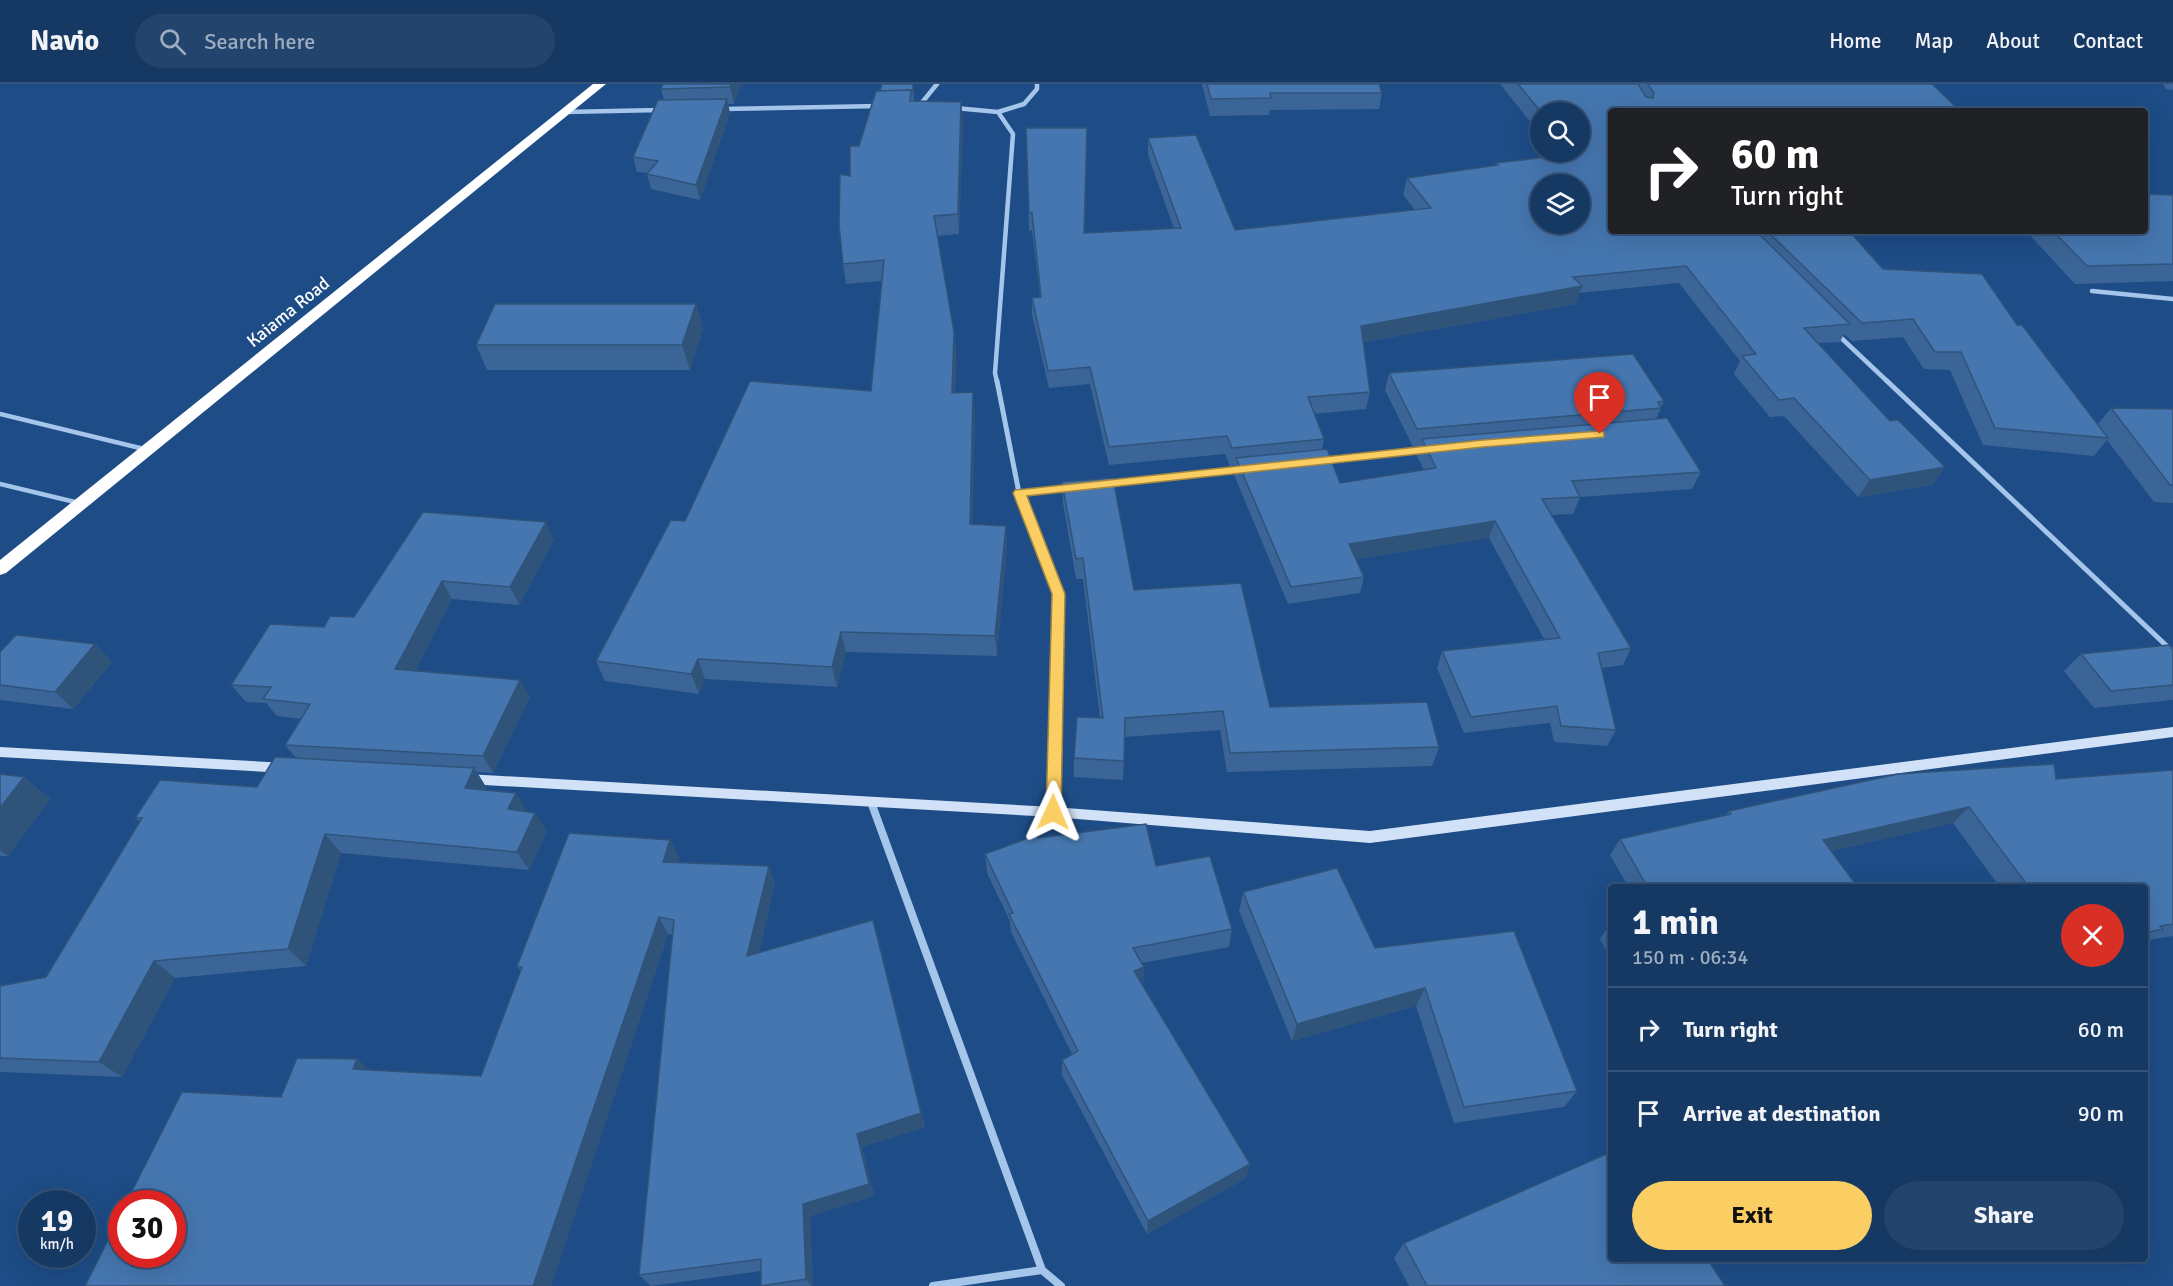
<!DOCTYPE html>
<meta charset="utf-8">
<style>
:root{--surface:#163964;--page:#23446d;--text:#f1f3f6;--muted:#9eacbf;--line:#355378;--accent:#fbce63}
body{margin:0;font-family:Signika,sans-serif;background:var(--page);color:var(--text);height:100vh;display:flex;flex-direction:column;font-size:22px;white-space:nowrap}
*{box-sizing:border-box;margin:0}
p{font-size:20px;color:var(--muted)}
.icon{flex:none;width:33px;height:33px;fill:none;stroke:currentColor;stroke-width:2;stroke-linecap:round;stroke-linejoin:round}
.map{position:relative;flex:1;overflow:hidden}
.details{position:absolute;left:1608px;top:800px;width:540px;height:378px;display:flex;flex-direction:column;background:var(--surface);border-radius:6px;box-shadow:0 6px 24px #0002,0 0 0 2px var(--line)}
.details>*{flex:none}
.guide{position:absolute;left:1608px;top:24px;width:540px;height:126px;border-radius:6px;box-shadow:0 6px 24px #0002,0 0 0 2px var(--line);background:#202124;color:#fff;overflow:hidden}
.controls{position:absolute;left:1530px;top:18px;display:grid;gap:12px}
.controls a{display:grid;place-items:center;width:60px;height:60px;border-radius:50%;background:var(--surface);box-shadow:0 6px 24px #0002,0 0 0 2px var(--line);font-size:30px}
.speed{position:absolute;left:18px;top:1106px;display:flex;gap:12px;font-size:30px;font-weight:700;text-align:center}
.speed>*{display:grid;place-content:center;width:78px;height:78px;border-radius:50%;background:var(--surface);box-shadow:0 6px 24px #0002,0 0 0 2px var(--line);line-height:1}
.speed small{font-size:15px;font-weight:400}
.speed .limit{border:9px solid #d22;background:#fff;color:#111}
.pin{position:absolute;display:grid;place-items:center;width:51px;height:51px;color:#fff;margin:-62px -26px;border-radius:50% 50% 50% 0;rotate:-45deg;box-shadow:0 0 6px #0007}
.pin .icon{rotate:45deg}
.me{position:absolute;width:66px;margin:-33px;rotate:1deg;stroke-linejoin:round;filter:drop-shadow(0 0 4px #0008)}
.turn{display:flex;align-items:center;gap:21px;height:126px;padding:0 24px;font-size:27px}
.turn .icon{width:78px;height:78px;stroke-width:2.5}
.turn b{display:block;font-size:42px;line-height:51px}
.round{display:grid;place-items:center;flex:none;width:63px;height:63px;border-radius:32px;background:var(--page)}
.summary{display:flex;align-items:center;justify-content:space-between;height:102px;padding:0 24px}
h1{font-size:36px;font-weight:800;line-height:45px}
.cta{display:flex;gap:12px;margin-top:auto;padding:12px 24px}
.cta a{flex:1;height:69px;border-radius:36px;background:var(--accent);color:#111;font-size:24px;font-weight:800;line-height:69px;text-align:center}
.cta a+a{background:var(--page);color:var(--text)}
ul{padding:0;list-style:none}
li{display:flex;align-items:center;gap:18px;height:84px;padding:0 24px;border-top:2px solid var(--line)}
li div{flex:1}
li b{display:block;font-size:22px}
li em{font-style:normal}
header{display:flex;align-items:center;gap:36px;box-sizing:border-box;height:84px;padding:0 30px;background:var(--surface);border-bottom:2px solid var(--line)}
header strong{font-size:28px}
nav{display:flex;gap:33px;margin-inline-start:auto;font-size:21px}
.search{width:420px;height:54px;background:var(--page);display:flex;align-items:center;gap:15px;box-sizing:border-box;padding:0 21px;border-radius:33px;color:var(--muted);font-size:22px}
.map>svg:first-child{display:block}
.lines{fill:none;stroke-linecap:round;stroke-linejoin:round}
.lane{stroke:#a5c5eb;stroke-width:4.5}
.street-far2{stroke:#a5c5eb;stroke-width:4.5}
.street-far1{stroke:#a5c5eb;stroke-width:5}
.street{stroke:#a5c5eb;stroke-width:8}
.secondary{fill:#d1e2f8;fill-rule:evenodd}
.highway{fill:#fff;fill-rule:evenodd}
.wall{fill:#3b6596}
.shaded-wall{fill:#30537a}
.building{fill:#4576af;stroke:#30537a;stroke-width:1.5;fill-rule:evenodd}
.route{fill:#fbce63;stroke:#a38640;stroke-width:1.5}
.labels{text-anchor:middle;stroke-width:4.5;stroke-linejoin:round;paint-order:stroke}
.far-street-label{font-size:18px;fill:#fff;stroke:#1d4c86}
</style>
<header>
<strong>Navio</strong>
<div class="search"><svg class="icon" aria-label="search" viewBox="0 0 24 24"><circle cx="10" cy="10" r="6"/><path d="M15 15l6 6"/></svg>Search here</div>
<nav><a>Home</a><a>Map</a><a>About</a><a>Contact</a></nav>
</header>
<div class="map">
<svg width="2173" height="1202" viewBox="0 0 2173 1202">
<rect width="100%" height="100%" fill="#1d4c86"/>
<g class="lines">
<path class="lane" d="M 0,330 L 144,365
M 0,400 L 79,419"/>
<path class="street-far2" d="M 920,21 L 937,0
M 955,24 L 998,28 L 1013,50 L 995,289 L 997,298
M 724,25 L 879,22
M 565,28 L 660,26
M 998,28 L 1024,20 L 1037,5 L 1037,0
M 2092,207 L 2173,215
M 1836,249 L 1888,298"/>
<path class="street-far1" d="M 997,297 L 1019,409 L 1058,510 L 1054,689
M 1887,297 L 2173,568
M 1324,376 L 1424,366
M 1106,400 L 1242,385
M 1019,409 L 1069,404"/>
<path class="street" d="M 871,718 L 1042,1186
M 1053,728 L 1054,688
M 933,1202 L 1042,1186 L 1061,1202"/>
<path class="secondary" d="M 2173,643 L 2173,653 L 1370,759 L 1053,733 L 467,700 L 463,699 L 461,695 L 463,691 L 467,690 L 1053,723 L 1370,747 Z
M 0,663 L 285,679 L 289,680 L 291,684 L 289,688 L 285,689 L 0,673 Z"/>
<path class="highway" d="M 593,0 L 606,0 L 6,489 L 0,491 L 0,476 Z"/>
</g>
<path class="wall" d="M 741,0 L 734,20 L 728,20 L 730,29 L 700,116 L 651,105 L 647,90 L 648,89 L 637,88 L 633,73 L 664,16 L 661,5 Z
M 882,0 L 914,0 L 914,17 L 912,17 L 963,37 L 959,150 L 937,152 L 954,248 L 956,269 L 955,309 L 975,329 L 972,440 L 1006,442 L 1007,462 L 997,572 L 846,568 L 837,603 L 705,595 L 699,610 L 605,597 L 596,577 L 685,437 L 871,307 L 882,197 L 846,200 L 843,180 L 850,92 L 859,62 Z
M 1202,0 L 1379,0 L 1382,9 L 1379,25 L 1270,26 L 1269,31 L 1210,32 Z
M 1500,0 L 1932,0 L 1611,27 L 1611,147 L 1849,147 L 1883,185 L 2017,241 L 2098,340 L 2111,324 L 2173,325 L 2173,419 L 2154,418 L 2107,356 L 2094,372 L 1983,361 L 1950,286 L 1924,285 L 1903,253 L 1852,257 L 1844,250 L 1840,258 L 1818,259 L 1890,337 L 1945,383 L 1932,401 L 1858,413 L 1784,332 L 1770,333 L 1734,290 L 1740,277 L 1679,199 L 1579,209 L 1576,220 L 1364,258 L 1370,308 L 1366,325 L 1314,330 L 1324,355 L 1322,365 L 1340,399 L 1424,386 L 1417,372 L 1420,362 L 1413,363 L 1385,306 L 1389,289 L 1664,317 L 1656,335 L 1701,388 L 1692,405 L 1580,413 L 1573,430 L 1551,431 L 1631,564 L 1623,581 L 1601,584 L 1616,646 L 1607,662 L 1554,658 L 1550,639 L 1464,649 L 1437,584 L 1442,567 L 1544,555 L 1489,454 L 1356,475 L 1364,493 L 1360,509 L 1288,520 L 1234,391 L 1235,381 L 1230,382 L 1225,370 L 1109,381 L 1090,300 L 1049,304 L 1032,231 L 1032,214 L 1040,213 L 1032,146 L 1029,147 L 1026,44 L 1087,61 L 1085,149 L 1174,145 L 1148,71 L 1148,54 L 1235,146 L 1415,126 L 1403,111 L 1407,94 L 1495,82 L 1496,79 L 1553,72 L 1554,68 L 1580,68 L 1580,28 L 1540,28 L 1540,50 Z
M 2163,0 L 2173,0 L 2173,6 L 2166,5 Z
M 2173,111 L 2173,197 L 2075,200 L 2026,147 L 2145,147 Z
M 696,220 L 703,245 L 690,286 L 487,286 L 476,261 Z
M 1062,398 L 1134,506 L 1270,623 L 1439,663 L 1432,682 L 1227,688 L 1220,646 L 1125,653 L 1123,696 L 1074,693 L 1074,674 L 1100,634 L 1083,495 L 1076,495 L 1063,419 Z
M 423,428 L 554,456 L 519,521 L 452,515 L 415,587 L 520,596 L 530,613 L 493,689 L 477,688 L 486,703 L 485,706 L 527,727 L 547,747 L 529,786 L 341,769 L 306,882 L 175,894 L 122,993 L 0,988 L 0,902 L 46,893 L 140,738 L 135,734 L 257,703 L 296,674 L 285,661 L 301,635 L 277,632 L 266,619 L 246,618 L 231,601 L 354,533 Z
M 95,560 L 112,578 L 73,625 L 0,616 L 0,568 Z
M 2173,566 L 2173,616 L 2094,624 L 2064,587 L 2081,570 Z
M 2173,686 L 2173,852 L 2149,856 L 2145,858 L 2145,802 L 1999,802 L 1953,739 L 1831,767 L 1857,802 L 1628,802 L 1610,771 L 1620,755 L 1726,731 L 1729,727 L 2056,695 Z
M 0,690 L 24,693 L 50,715 L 8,772 L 0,772 Z
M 1038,754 L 1156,782 L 1232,845 L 1229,863 L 1142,879 L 1144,883 L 1143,900 L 1142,900 L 1246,1094 L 1147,1150 L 1062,991 L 1062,976 L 1072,970 L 1011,848 L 1010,837 L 987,789 L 985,770 Z
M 670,756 L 679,774 L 677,778 L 775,799 L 759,869 L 878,853 L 925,1043 L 862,1063 L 874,1112 L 810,1132 L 813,1202 L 761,1202 L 761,1187 L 651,1202 L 639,1191 L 672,851 L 668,850 L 551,1202 L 281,1013 L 357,975 L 369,986 L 481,992 L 521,887 L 517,882 Z
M 1243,808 L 1375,864 L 1577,1007 L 1564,1023 L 1454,1039 L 1416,922 L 1292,957 L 1239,827 Z
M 1611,839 L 1611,876 L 1600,855 L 1610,840 Z
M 1404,1159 L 1725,1202 L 1409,1202 L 1394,1174 Z"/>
<path class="shaded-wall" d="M 731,0 L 741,0 L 734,20 L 730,3 Z
M 913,0 L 914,0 L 914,17 L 913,8 Z
M 727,15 L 730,29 L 700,116 L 696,101 Z
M 961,18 L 963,37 L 959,150 L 958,130 Z
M 1582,202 L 1576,220 L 1358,259 L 1361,242 Z
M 696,220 L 703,245 L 690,286 L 682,261 Z
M 954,248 L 956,269 L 954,329 L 952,309 Z
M 973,308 L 975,329 L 972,461 L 970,440 Z
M 1945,383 L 1932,401 L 1858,413 L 1870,396 Z
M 1495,437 L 1489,454 L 1345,477 L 1349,460 Z
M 546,438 L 554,456 L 519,521 L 510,503 Z
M 1006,442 L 1007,462 L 997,572 L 995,552 Z
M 442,497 L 452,515 L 407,602 L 395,585 Z
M 841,548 L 846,568 L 837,603 L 832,583 Z
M 95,560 L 112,578 L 73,625 L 55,608 Z
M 698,575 L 705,595 L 699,610 L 691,590 Z
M 520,596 L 530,613 L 493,689 L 483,672 Z
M 474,684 L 486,703 L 477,722 L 465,704 Z
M 24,693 L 50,715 L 8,772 L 0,766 L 0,724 Z
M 516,709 L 527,727 L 520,744 L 508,725 Z
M 1969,723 L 1953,739 L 1810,772 L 1823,756 Z
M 535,729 L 547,747 L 529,786 L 517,768 Z
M 325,750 L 341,769 L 306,882 L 288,865 Z
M 670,756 L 679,774 L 672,795 L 663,778 Z
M 769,782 L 775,799 L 755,888 L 747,872 Z
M 659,833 L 668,850 L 551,1202 L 533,1202 Z
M 878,853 L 925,1043 L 862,1063 L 874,1112 L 810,1132 L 813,1202 L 811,1202 L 806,1195 L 803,1120 L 857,1050 Z
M 154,877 L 175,894 L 122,993 L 99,978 Z
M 1144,883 L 1143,900 L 1133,904 L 1134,887 Z
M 1425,904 L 1416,922 L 1292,957 L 1297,940 Z
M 357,975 L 374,990 L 353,985 Z
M 1250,1080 L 1246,1094 L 1147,1150 L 1148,1137 Z"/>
<path class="building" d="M 663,0 L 731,0 L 730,3 L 661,5 Z
M 882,0 L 913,0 L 913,8 L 911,8 L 911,6 L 880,7 Z
M 1207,0 L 1379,0 L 1382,9 L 1270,9 L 1271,14 L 1211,15 Z
M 1518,0 L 1638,0 L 1646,13 L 1653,14 L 1654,9 L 1648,0 L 1932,0 L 1960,27 L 1611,27 L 1611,147 L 1756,147 L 1850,240 L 1804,244 L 1890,337 L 1898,336 L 1945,383 L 1870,396 L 1794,314 L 1779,316 L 1742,272 L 1756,270 L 1686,182 L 1573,193 L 1582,202 L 1361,242 L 1370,308 L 1308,313 L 1324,355 L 1232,364 L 1227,352 L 1109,363 L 1090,283 L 1048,287 L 1032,214 L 1041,213 L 1032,129 L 1029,129 L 1026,44 L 1087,44 L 1084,149 L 1181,144 L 1148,54 L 1196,51 L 1235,146 L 1431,124 L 1407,94 L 1498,81 L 1496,79 L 1563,71 L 1561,68 L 1580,68 L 1580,28 L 1541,28 ZM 1540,100 L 1580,100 L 1580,140 L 1540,140 Z
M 911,6 L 910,17 L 961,18 L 958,130 L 934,132 L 954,248 L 952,309 L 973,308 L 970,440 L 1006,442 L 995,552 L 841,548 L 832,583 L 698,575 L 691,590 L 596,577 L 671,436 L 685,437 L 750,297 L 871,307 L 884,176 L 843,180 L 839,141 L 840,90 L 850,92 L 850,62 L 859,62 L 876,7 Z
M 727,15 L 696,101 L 647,90 L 658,77 L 633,73 L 658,16 Z
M 2145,110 L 2173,111 L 2173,180 L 2087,182 L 2053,147 L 2145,147 Z
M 1767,147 L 1849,147 L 1883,185 L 1982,190 L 2017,241 L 2022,241 L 2108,354 L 1995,344 L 1961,268 L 1935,268 L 1913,235 L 1862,239 Z
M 495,220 L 696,220 L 682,261 L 476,261 Z
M 1633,270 L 1664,317 L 1658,318 L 1661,324 L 1417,345 L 1389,289 Z
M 2111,324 L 2173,325 L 2173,401 L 2170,401 Z
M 1667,334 L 1701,388 L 1572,397 L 1580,413 L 1542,415 L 1631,564 L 1598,569 L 1616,646 L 1561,642 L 1557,622 L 1471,633 L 1442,567 L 1560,554 L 1495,437 L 1349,460 L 1364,493 L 1291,503 L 1236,374 L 1327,365 L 1340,399 L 1436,384 L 1422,355 Z
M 1113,394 L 1134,506 L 1241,499 L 1270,623 L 1427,618 L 1439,663 L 1230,669 L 1223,627 L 1125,634 L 1124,677 L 1074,674 L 1077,633 L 1103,634 L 1083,474 L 1076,475 L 1062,398 Z
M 423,428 L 546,438 L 510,503 L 442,497 L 395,585 L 520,596 L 483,672 L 285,661 L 310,620 L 263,615 L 271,603 L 231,601 L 270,540 L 324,543 L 330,532 L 354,533 Z
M 16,551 L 95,560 L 55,608 L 0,601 L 0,568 Z
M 2169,561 L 2173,566 L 2173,601 L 2111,607 L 2081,570 Z
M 275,673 L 474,684 L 465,704 L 516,709 L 508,725 L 535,729 L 517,768 L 325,750 L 288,865 L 154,877 L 99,978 L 0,974 L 0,902 L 46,893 L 142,734 L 135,734 L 160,696 L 257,703 Z
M 2054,680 L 2056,695 L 2173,686 L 2173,840 L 2160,842 L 2163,845 L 2145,849 L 2145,802 L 2028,802 L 1969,723 L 1823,756 L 1857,802 L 1647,802 L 1620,755 L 1731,730 L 1729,727 L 1898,690 Z
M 0,690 L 24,693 L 0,724 Z
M 1146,740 L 1156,782 L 1210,772 L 1232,845 L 1133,864 L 1144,883 L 1134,887 L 1250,1080 L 1148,1137 L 1062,976 L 1078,967 L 1009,830 L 1013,829 L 985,770 L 1037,751 L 1038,754 Z
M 569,749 L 670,756 L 663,778 L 769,782 L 747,872 L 873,836 L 921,1029 L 857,1050 L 869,1100 L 803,1120 L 806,1195 L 761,1202 L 761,1175 L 639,1191 L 674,836 L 659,833 L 533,1202 L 85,1202 L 122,1128 L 122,1170 L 172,1170 L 172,1119 L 126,1119 L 182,1008 L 281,1013 L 297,974 L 357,975 L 353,985 L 481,992 L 522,883 L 517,882 Z
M 1337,784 L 1375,864 L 1514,847 L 1577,1007 L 1464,1023 L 1425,904 L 1297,940 L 1243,808 Z
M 1611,1068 L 1611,1174 L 1707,1174 L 1725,1202 L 1427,1202 L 1404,1159 Z"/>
<path class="route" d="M 1600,347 L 1604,348 L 1604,353 L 1483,363 L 1027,412 L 1065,510 L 1061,728 L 1058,732 L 1053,734 L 1048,732 L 1046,728 L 1052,510 L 1013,409 L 1015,406 L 1483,356 Z"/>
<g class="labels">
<g class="far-street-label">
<text transform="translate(288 228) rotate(-39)" y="6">Kaiama Road</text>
</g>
</g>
</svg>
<div class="controls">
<a><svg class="icon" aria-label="search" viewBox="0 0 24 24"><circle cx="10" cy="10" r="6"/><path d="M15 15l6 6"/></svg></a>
<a><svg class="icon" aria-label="layers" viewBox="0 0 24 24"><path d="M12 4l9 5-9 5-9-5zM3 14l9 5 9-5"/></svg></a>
</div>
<div class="speed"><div>19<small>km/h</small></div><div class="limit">30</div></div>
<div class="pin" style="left:1600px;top:350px;background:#d93025"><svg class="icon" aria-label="arrive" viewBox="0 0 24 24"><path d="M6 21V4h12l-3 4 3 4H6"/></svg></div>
<svg class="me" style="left:1053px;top:728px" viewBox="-20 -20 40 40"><path d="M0-17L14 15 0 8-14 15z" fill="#fbce63" stroke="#fff" stroke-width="4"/></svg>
<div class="guide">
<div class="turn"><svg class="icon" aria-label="right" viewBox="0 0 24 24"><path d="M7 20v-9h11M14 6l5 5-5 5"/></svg><div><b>60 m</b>Turn right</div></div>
</div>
<section class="details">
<div class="summary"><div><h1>1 min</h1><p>150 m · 06:34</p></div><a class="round" style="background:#d93025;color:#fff"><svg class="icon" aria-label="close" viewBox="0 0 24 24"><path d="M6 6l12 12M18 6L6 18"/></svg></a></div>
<ul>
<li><svg class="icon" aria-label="right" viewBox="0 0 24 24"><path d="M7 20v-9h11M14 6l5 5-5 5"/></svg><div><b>Turn right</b></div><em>60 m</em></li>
<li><svg class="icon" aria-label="arrive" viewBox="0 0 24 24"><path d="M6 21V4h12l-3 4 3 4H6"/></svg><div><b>Arrive at destination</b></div><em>90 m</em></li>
</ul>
<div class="cta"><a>Exit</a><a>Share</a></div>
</section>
</div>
